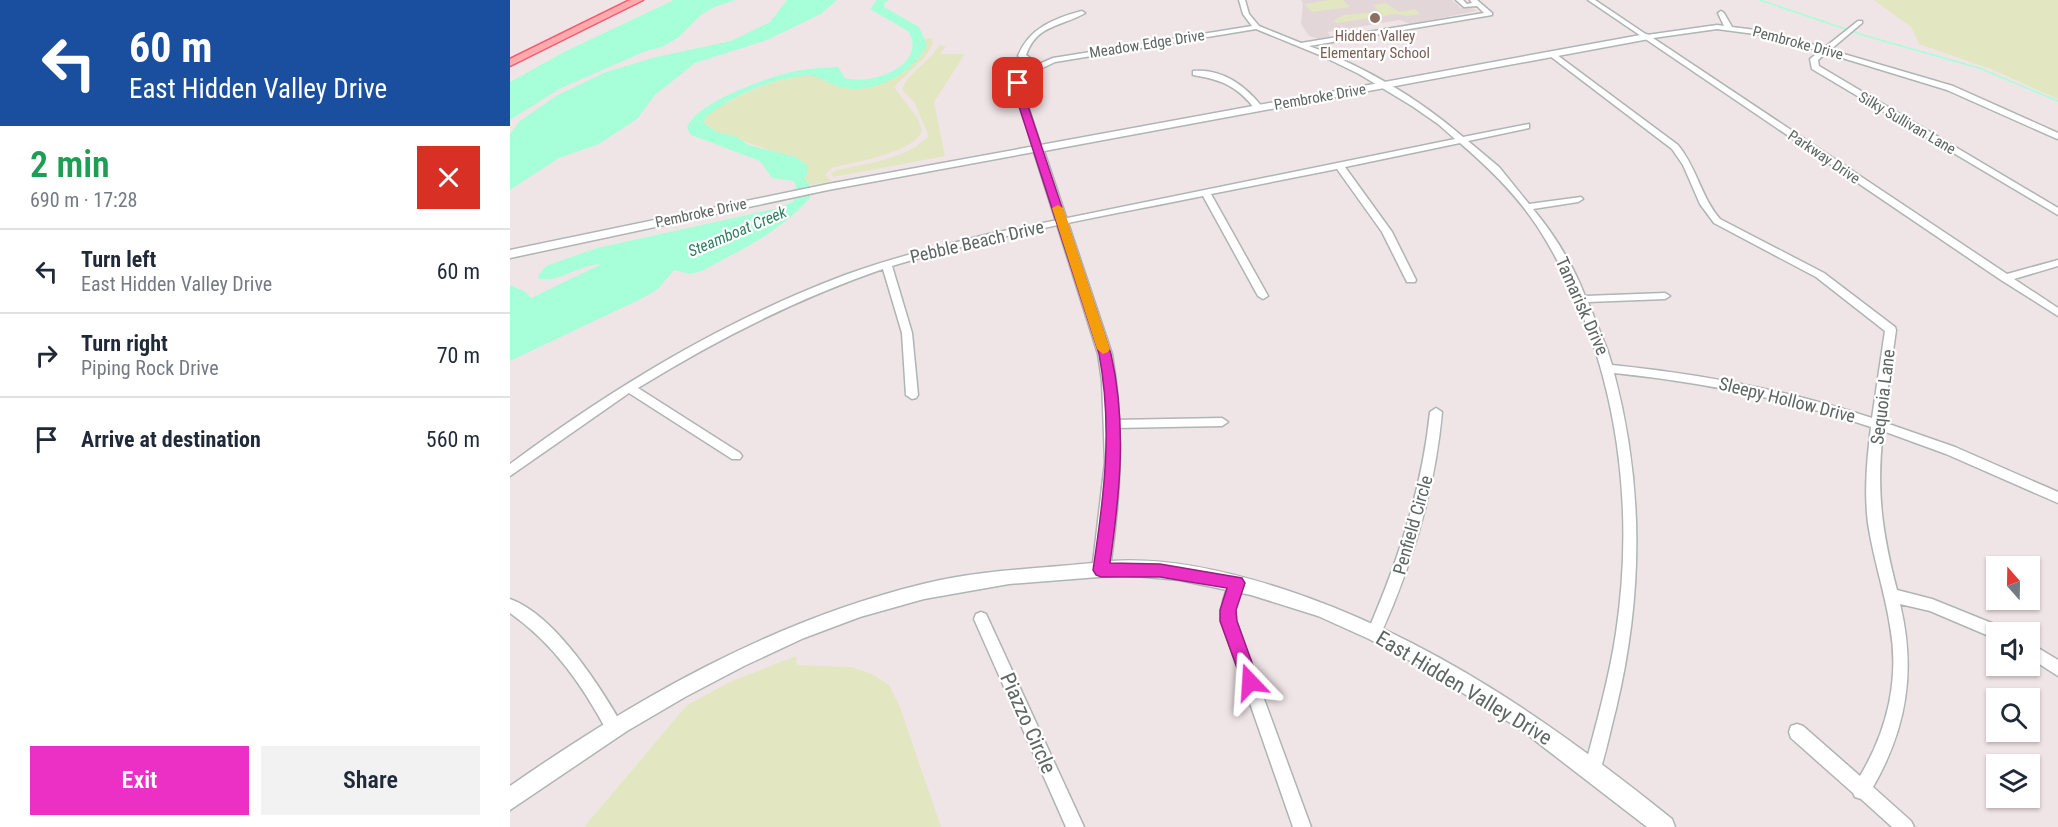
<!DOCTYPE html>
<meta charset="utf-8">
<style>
:root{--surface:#fff;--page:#f2f2f3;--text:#1f2937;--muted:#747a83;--line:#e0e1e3;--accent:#ec2fc5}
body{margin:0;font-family:"Roboto Condensed",sans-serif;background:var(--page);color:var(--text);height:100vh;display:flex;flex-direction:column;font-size:22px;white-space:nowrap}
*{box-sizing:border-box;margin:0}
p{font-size:20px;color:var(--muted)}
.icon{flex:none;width:33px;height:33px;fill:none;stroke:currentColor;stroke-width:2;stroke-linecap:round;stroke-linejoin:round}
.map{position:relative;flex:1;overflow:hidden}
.panel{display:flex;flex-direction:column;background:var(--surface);width:510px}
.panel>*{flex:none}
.hud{background:#1a4fa0;color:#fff;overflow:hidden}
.needle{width:39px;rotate:340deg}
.tools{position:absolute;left:1476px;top:556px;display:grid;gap:12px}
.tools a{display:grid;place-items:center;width:54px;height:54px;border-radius:0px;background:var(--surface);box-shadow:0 2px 4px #0004;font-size:30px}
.pin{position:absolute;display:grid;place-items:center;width:51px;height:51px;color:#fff;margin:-26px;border-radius:12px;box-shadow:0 3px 9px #0006}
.me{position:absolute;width:66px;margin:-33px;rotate:340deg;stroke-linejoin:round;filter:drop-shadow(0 0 4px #0008)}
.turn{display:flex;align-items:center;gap:21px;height:126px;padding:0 30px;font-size:27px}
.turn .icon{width:78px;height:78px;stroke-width:2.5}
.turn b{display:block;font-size:42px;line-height:51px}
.round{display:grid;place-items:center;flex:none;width:63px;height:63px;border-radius:0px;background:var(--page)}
.headline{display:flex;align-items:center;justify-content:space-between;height:102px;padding:0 30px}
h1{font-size:36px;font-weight:600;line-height:45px;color:#1e9e55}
.primary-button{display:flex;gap:12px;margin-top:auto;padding:12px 30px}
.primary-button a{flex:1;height:69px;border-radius:0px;background:var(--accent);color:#fff;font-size:24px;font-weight:600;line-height:69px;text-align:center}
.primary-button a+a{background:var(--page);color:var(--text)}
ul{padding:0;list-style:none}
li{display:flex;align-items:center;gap:18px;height:84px;padding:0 30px;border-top:2px solid var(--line)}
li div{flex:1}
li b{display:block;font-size:22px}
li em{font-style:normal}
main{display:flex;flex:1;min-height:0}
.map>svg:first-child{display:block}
.education{fill:#e2d6d8}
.green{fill:#e2e7c1}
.water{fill:#a6ffd8}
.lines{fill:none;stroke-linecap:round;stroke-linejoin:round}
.stream{stroke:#a6ffd8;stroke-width:1.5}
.minor-casing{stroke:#aeb5b4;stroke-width:3}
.tertiary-casing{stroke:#aeb5b4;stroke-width:3}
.primary-casing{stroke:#f45a72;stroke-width:3}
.minor{fill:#fff;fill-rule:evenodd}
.tertiary{fill:#fff;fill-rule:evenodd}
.primary{fill:#ffabae;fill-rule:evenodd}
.route{fill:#ec2fc5;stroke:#991f80;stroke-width:1.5}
.slow{fill:#f59e0b}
.education-dot{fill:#8d6e63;stroke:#fff;stroke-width:2}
.labels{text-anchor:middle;stroke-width:4.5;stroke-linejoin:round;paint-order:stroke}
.far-education-label{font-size:15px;fill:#785e54;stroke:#fff}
.far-street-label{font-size:15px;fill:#5d6663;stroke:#fff}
.far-water-label{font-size:16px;font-style:italic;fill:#307e61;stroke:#fff}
.street-label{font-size:18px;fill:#5d6663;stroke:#fff}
.near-street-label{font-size:21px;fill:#5d6663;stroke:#fff}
</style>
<main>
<section class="panel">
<div class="hud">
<div class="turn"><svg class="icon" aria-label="left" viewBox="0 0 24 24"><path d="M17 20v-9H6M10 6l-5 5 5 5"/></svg><div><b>60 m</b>East Hidden Valley Drive</div></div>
</div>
<div class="headline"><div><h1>2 min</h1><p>690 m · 17:28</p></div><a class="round" style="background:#d93025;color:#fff"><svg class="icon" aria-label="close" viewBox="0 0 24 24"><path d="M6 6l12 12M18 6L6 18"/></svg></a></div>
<ul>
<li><svg class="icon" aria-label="left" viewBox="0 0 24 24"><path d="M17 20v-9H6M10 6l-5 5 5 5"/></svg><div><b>Turn left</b><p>East Hidden Valley Drive</p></div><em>60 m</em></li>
<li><svg class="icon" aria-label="right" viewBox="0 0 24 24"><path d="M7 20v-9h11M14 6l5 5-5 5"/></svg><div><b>Turn right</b><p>Piping Rock Drive</p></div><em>70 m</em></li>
<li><svg class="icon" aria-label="arrive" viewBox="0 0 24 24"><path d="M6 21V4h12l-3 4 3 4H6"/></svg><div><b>Arrive at destination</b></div><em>560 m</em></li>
</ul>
<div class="primary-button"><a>Exit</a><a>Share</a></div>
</section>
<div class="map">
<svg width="1548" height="827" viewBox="0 0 1548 827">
<rect width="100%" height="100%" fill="#f0e5e6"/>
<path class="education" d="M 791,0 L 942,0 L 951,8 L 962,8 L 967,11 L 900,24 L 890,20 L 818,32 L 820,37 L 809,39 L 799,36 L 791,24 L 793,3 Z"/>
<path class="green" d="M 820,0 L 833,0 L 840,7 L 802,12 L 794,4 Z
M 1364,0 L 1548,0 L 1548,99 L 1483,70 L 1409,44 L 1401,27 Z
M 876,3 L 889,12 L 905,9 L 910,14 L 897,16 L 886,14 L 827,23 L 823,21 L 834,15 L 869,12 L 864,5 Z
M 422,38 L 423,44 L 414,58 L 384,87 L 407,117 L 412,130 C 406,153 343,162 322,168 L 315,175 L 322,181 L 300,185 L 274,155 L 207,132 L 194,123 L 194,118 C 219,98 273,73 305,76 C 315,77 321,85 331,87 C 372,95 392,72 417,45 L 415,39 Z
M 429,45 L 436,46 L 430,54 L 455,54 L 424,102 L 435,156 L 324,177 L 321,174 L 324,171 C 356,163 395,160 419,136 L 404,102 L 392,90 C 398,71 420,63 429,45 Z
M 286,656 L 287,665 L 341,667 L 362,674 L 379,685 L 390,707 L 431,827 L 74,827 L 177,705 L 222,681 Z"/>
<path class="water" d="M 164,0 L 226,0 L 204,7 L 191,15 L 168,38 L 152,47 L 136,51 L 51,88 L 0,120 L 0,82 L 56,51 Z
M 277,0 L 327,0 L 311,14 L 257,40 L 185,63 L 145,95 L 127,119 L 89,144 L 49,158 L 0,190 L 0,134 L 10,121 L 46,96 L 96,72 L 146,57 L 221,41 L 260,22 Z
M 367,0 L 379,0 L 374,3 L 374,7 L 409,27 L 417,45 C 403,75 359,97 327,86 C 315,82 310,75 297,76 C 263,77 220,97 195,118 L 194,123 L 207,132 L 227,137 L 238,145 L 286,157 L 298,166 L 297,174 L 294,178 L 300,185 L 300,198 C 267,234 234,248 192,271 L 180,274 L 164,270 L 148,289 L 133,298 L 0,361 L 0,285 L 16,292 L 21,298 L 92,264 C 71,264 49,283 29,279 L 28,276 L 36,266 L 87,248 L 264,209 L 283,202 L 286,188 L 284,181 L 262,178 L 250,161 L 181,135 L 177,128 C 185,102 261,76 286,71 C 300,68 314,68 328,67 L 335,78 C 363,86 419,64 398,31 L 360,9 Z"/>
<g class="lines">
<path class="stream" d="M 1250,0 L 1356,36 L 1469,68 L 1548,101"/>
<defs>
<path id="minor" d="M 729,0 L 735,0 L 739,14 L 749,26 L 791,43 L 974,13 L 967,6 L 954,7 L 946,0 L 953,0 L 957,4 L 962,3 L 960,0 L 967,0 L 982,13 L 982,15 L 799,46 C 855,67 908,98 953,137 L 1019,124 L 1019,128 L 958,141 L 989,167 L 1019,204 L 1071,197 L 1073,199 L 1068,202 L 1023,209 C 1044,234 1063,265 1075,296 L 1155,293 L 1160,296 L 1155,299 L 1078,302 L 1097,349 L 1102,365 C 1191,374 1277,390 1362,418 L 1375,331 L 1306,277 L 1204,223 L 1190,204 L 1173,165 L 1162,149 L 1040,56 L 1040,52 L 1043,52 L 1168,145 C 1187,168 1191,197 1210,219 L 1314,273 L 1385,327 L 1386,330 L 1373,422 L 1445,447 L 1548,492 L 1548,503 L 1436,454 L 1373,431 C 1366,490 1372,533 1387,590 L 1422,599 L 1494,628 L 1496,633 L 1486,633 L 1486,639 L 1420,611 L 1390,604 C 1406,670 1397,728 1363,787 L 1401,821 L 1404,827 L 1382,827 L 1351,799 L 1345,797 L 1343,793 L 1281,738 L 1279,732 L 1281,726 L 1287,724 L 1293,726 L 1350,776 C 1377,731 1390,679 1380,626 C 1375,592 1363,558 1358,523 C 1354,491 1357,459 1361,427 C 1277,399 1192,382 1104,373 C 1134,487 1133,595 1106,709 C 1100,731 1096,755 1088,776 L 1082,778 L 1076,776 L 1074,770 C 1086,725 1099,679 1106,633 C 1127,494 1104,345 1027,226 C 1006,194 978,167 950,143 L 835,167 L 882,232 L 906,280 L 905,282 L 897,282 L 872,232 L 827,169 L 701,194 L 758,296 L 753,299 L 748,296 L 693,196 C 589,217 484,235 382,266 L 402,333 L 408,395 L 406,398 L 402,399 L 396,395 L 392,333 L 373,269 C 286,299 206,340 128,388 L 230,453 L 232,456 L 230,459 L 222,459 L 119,393 L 0,476 L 0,464 C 104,387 213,321 335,275 C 382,258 430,246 479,234 L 945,139 L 928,124 L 902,106 L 849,74 L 812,56 L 746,29 L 545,62 L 518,75 L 512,88 L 532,149 L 525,151 L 504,88 L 512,72 L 523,67 L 508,56 C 519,28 545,18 572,11 L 575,13 C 551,27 527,24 516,55 L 529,64 L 543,58 L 742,26 L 733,14 Z
M 1078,0 L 1085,0 L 1137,35 L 1207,25 L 1214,26 L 1208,13 L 1211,11 L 1214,13 L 1222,27 L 1261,32 L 1314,48 L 1348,21 L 1352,21 L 1352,23 L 1320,50 L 1443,86 L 1548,133 L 1548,139 L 1545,138 L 1437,90 L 1316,53 L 1308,60 L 1309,66 L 1548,208 L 1548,215 L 1302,69 L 1300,59 L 1310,51 L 1260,36 L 1207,29 L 1143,38 L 1497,274 L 1548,260 L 1548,266 L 1504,279 L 1548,308 L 1548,316 L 1491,280 Z
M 683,71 C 712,68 736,86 753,108 L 746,110 C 727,86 713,80 683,75 Z
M 926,408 L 932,412 C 925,491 902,565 869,638 L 864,640 L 859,638 L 857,633 C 888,561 912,490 920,412 Z
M 712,418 L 718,422 L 712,426 L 604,428 L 598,424 L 604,420 Z
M 726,577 L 731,579 L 733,583 L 725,610 L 725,620 L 801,827 L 783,827 L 711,620 C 711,606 715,591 721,579 Z
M 0,599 C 44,615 87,682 110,721 L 112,727 L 110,733 L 104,735 L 98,733 C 73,686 44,644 0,613 Z
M 471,612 L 476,614 L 574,827 L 556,827 L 464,619 L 466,614 Z
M 1520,643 L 1548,660 L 1548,676 L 1520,658 Z"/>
<path id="tertiary" d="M 1136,34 L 1139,35 L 1139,39 L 534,151 L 602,354 C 614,424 611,491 601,561 C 659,557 721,572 776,590 C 921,638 1044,724 1162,819 L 1165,827 L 1137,827 L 1010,729 L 910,666 L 859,639 L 808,616 L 741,595 L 669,580 L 614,575 L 499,584 L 414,599 L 350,617 L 294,638 L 234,666 L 175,697 L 117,731 L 0,810 L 0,786 C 127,698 261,621 413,584 C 469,570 526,569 583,563 L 595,462 L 592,381 L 588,354 L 524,152 L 318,190 L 0,258 L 0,250 L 318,184 Z"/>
<path id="primary" d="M 120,0 L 133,0 L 0,66 L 0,59 Z"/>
</defs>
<use href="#minor" class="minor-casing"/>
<use href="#tertiary" class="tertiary-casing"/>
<use href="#primary" class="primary-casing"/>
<use href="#minor" class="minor"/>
<use href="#tertiary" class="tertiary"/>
<use href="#primary" class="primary"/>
</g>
<path class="route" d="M 505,81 L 513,83 L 513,91 L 601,354 C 617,425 610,492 600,563 L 650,564 L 732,578 L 735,583 L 726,610 L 727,621 L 749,682 L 747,687 L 740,690 L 734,687 L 710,621 L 710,610 L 717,588 L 650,577 L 591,577 L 586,575 L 583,570 C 594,497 603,428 589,354 L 504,91 Z"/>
<path class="slow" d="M 548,205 L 553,208 L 600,349 L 598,352 L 593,354 L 587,349 L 542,208 Z"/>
<circle class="education-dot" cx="865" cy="18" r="6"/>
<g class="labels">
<g class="far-education-label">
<text x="865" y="41">Hidden Valley<tspan x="865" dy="17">Elementary School</tspan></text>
</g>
<g class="far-street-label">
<text transform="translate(1288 43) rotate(15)" y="5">Pembroke Drive</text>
<text transform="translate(637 44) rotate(-9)" y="5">Meadow Edge Drive</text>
<text transform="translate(810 97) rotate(-10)" y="5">Pembroke Drive</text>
<text transform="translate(1397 123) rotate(30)" y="5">Silky Sullivan Lane</text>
<text transform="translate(1314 157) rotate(34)" y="5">Parkway Drive</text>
<text transform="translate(191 213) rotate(-12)" y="5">Pembroke Drive</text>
</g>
<g class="far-water-label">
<text transform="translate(227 231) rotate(-23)" y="6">Steamboat Creek</text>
</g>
<g class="street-label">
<text transform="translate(467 242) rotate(-13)" y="6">Pebble Beach Drive</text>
<text transform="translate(1072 306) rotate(66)" y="6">Tamarisk Drive</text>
<text transform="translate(1373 397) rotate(-83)" y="6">Sequoia Lane</text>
<text transform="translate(1277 400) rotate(14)" y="6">Sleepy Hollow Drive</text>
<text transform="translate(903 525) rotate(-74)" y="6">Penfield Circle</text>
</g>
<g class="near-street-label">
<text transform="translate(954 688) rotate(31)" y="7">East Hidden Valley Drive</text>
<text transform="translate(518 723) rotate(66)" y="7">Piazzo Circle</text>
</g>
</g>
</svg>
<div class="tools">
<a><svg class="needle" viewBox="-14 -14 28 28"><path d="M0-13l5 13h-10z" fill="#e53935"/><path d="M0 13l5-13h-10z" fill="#747a83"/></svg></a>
<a><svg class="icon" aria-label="sound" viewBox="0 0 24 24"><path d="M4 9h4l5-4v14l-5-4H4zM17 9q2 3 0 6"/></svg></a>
<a><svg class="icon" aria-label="search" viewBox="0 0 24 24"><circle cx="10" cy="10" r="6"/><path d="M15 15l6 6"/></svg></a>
<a><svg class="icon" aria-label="layers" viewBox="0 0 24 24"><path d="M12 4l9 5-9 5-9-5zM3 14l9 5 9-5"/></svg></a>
</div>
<div class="pin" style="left:508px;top:83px;background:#d93025"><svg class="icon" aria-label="arrive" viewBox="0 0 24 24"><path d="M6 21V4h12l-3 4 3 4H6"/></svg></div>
<svg class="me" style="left:740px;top:682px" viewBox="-20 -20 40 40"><path d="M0-17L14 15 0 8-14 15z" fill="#ec2fc5" stroke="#fff" stroke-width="4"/></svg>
</div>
</main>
